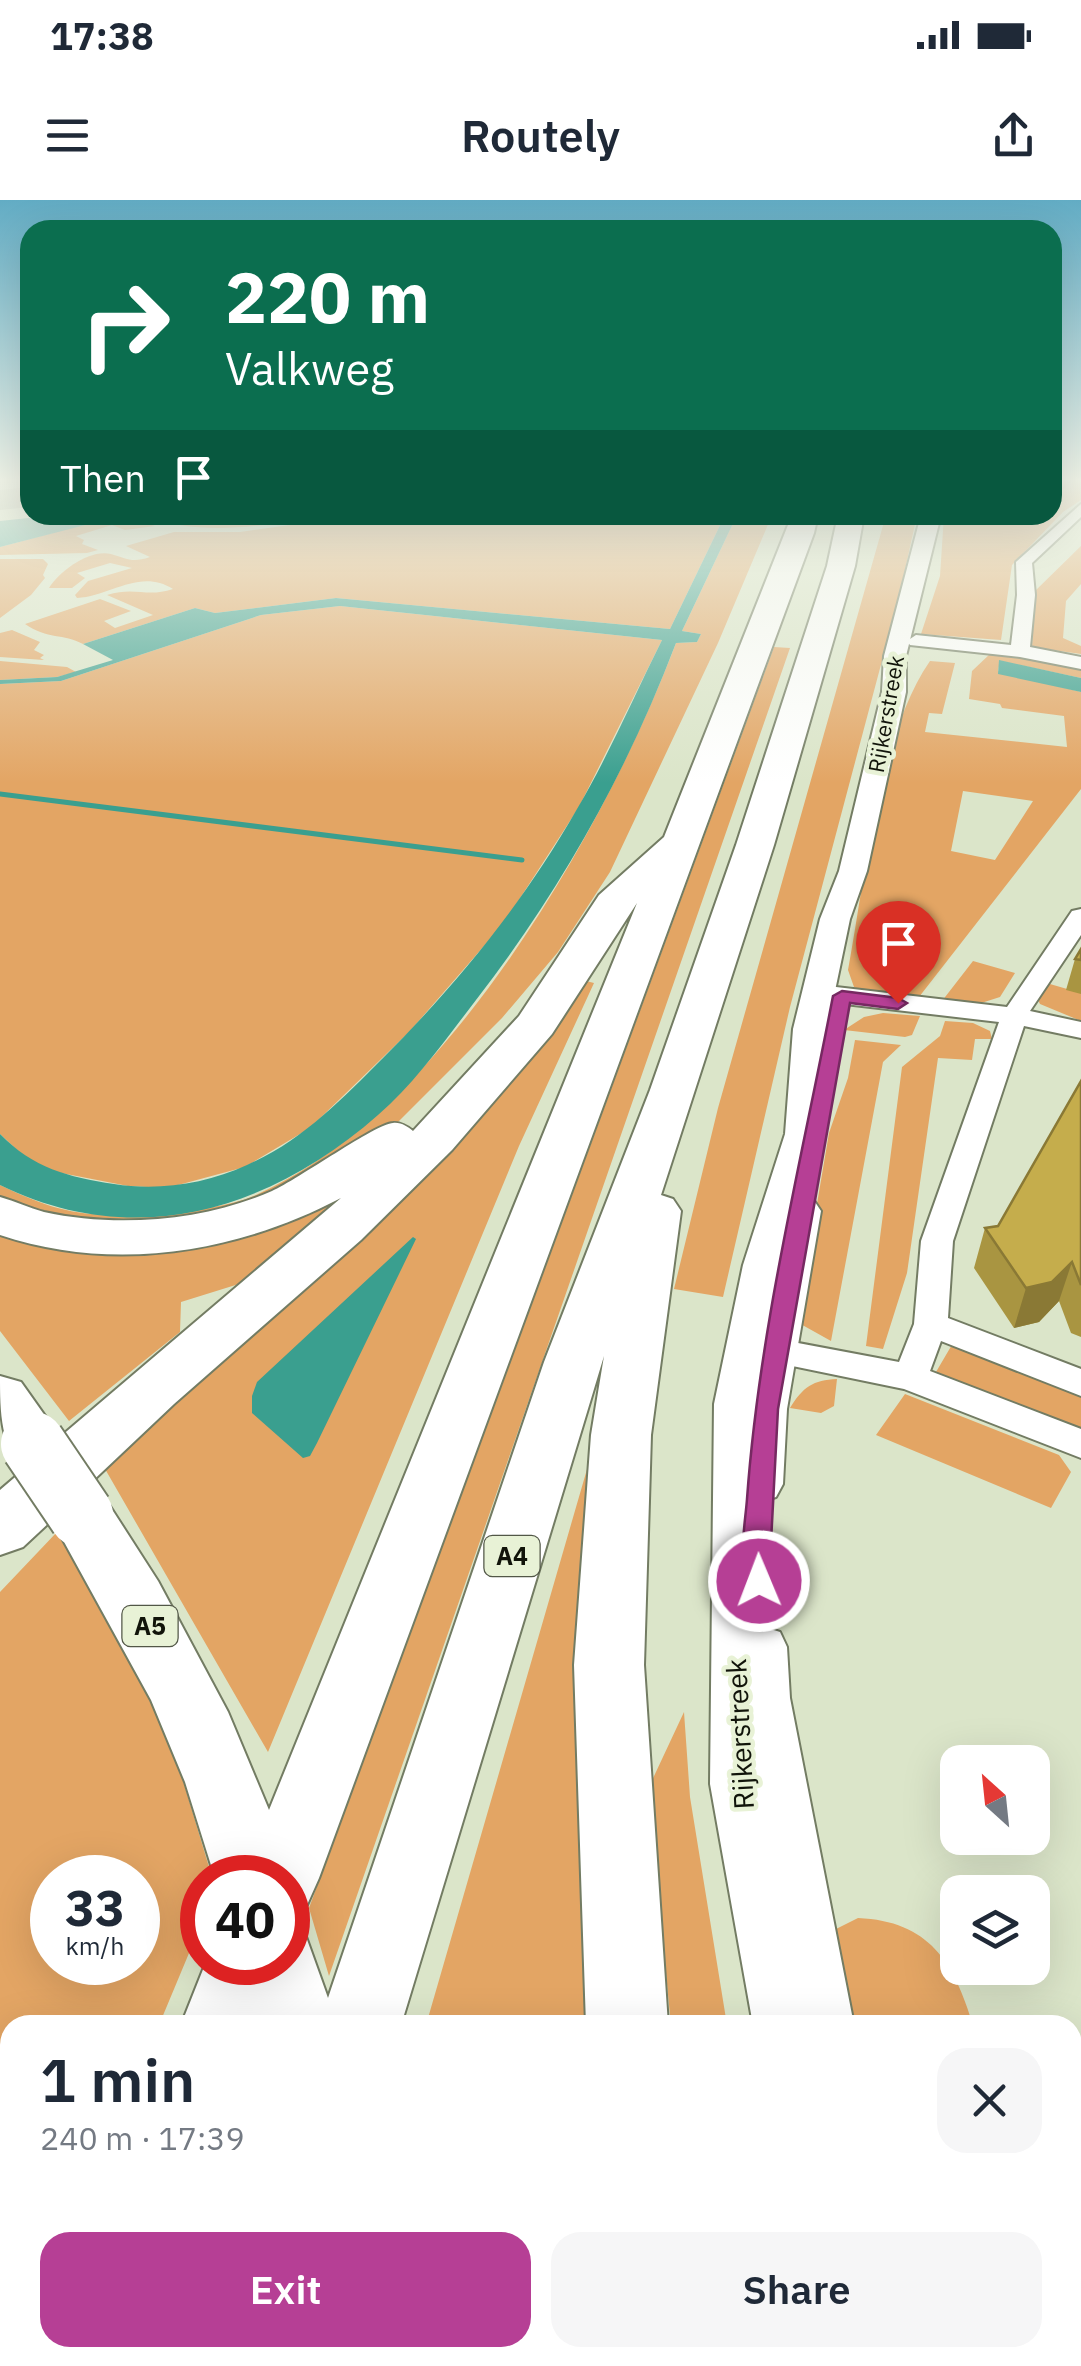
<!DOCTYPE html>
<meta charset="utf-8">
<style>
:root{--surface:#fff;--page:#f6f6f7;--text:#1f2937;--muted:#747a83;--accent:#b63f95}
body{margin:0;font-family:"IBM Plex Sans",sans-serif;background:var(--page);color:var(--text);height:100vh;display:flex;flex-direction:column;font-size:38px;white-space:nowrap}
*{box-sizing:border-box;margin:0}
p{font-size:32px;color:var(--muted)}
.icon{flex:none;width:55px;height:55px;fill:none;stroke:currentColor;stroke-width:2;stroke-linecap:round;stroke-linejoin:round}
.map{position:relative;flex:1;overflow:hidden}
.sheet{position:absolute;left:0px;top:1815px;width:1082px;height:352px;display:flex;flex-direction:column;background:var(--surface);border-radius:30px 30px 0 0;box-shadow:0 10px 40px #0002}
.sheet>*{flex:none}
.guide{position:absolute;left:20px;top:20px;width:1042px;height:305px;border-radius:30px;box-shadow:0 10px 40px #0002;background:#0b6e4f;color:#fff;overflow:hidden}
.needle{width:65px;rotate:333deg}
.tools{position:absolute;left:940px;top:1545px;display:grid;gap:20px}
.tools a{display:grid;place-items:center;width:110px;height:110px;border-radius:20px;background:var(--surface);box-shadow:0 10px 40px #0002;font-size:50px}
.speed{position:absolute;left:30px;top:1655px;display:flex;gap:20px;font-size:50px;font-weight:700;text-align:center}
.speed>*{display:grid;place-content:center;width:130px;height:130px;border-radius:50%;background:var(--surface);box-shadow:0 10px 40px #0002;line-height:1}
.speed small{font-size:25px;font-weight:400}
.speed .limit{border:15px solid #d22;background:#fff;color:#111}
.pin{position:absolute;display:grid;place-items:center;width:85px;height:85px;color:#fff;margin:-102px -42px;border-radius:50% 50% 50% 0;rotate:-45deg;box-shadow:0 0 10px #0007}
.pin .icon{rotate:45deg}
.me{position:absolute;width:110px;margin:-55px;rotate:359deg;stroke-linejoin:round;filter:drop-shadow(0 0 8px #0008)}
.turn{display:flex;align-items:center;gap:35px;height:210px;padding:0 40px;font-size:45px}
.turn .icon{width:130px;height:130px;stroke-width:2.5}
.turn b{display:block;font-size:70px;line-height:85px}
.then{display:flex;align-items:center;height:95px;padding:0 40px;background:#0003;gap:20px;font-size:38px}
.round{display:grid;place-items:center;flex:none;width:105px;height:105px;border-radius:30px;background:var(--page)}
.summary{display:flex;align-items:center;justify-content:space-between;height:170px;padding:0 40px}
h1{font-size:60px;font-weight:600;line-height:75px}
.action{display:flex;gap:20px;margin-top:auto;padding:20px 40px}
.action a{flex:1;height:115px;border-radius:30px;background:var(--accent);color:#fff;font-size:40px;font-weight:600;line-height:115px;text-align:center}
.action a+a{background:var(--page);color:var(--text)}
.status{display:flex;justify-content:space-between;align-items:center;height:70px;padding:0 50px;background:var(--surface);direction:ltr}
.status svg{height:28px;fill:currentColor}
header{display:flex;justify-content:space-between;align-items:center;height:130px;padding:0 40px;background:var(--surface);font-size:45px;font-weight:600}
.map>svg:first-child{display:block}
.green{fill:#e3a564;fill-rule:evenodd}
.water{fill:#3a9f8f}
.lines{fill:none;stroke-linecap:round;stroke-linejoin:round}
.stream{stroke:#3a9f8f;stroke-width:5}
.taxiway{fill:#a8b098;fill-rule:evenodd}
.minor-casing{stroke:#737c63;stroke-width:4}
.tertiary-casing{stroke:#737c63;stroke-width:4}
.motorway-casing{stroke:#737c63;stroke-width:4}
.minor{fill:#fff;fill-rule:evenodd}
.tertiary{fill:#fff;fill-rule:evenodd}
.motorway{fill:#fff;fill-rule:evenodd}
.motorway-bridge-casing{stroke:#737c63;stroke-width:68;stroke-linecap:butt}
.motorway-bridge{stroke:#fff;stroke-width:64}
.wall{fill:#a99541}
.shaded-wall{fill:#8a7935}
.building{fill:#c5ad4c;stroke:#8a7935;stroke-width:2.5}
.route{fill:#b63f95;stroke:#762961;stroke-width:2.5}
.labels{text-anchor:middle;stroke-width:9;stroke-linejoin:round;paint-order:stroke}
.far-street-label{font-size:22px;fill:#11140a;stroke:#e8f2d6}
.shield{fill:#e8f2d6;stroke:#525747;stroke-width:2.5}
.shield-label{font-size:25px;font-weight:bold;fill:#11140a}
.street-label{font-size:28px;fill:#11140a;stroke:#e8f2d6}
</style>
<div class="status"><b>17:38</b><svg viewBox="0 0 49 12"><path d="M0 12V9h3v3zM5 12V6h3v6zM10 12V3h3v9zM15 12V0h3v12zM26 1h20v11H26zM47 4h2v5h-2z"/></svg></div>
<header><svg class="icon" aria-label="menu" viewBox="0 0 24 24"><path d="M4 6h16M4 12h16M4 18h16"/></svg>Routely<svg class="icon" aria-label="share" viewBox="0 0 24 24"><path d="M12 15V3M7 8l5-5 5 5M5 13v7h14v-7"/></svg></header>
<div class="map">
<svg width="1081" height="2166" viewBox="0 0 1081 2166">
<rect width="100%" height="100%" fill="#dbe5c9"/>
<path class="green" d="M 1053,279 L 1081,279 L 1081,300 L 1063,312 L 1012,365 L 1001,440 L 921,434 L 940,376 L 944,315 L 1052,315 Z
M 119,315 L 155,326 L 125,330 L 112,325 L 76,336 L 84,340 L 82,344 L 98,350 L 87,353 L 0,355 L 0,347 Z
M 142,315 L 333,315 C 269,324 205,339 142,315 Z
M 362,315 L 725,315 L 670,429 L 336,398 L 215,413 L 195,408 L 83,444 C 63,433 48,440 25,424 L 100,399 L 131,411 L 104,421 L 115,428 L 153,415 L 107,395 C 136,386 146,398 173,389 C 140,368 111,396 77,398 L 75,395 L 88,381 L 132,368 L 110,363 L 77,373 L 85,378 L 72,388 L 49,388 C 60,371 89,349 111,354 C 128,359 132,363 150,357 L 126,346 L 174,332 L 240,332 Z
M 737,315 L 772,315 L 718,443 L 610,672 L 558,752 L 502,818 L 386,934 L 300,995 L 139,1032 L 0,1005 L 0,985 C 64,1016 91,1018 161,1012 C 194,1009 227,1008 258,994 C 446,910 605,629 676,443 L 697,442 L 701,434 L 682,431 Z
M 886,315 L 917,315 L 900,393 L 790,807 L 723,1097 L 674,1089 L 718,908 Z
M 1081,346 L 1081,384 L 1066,401 L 1063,438 L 1081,446 L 1081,454 L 1032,447 L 1035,391 Z
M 0,359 L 43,359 L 48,364 L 43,375 L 45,378 L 31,395 L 0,418 Z
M 340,406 L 662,440 L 579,607 L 504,723 L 410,831 L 310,928 L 245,967 L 167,988 L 128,986 L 56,972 L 30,962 L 0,934 L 0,484 L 61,481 L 261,415 Z
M 12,430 L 40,442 L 34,450 L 44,455 L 40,458 L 44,460 L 0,457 L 0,433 Z
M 774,447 L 790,448 L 329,1776 L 309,1708 Z
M 991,453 L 1081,467 L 1081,478 L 1000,461 L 998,471 L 1081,492 L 1081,589 L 919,797 L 862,791 L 854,787 L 848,770 C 865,680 878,536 930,461 L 955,463 L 942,514 L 929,513 L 925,532 L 1067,547 L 1064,516 L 1002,508 L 1000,504 L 969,499 L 972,471 ZM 963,591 L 1033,601 L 995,660 L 951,651 Z
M 0,461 L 67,467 L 76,472 L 57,477 L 0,480 Z
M 973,761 L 1015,773 L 1000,797 L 975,805 L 942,801 Z
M 582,780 L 594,783 L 519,946 L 268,1552 L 97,1255 Z
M 1043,782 L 1081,793 L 1081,821 L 1040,804 L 1037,798 Z
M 883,813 L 920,816 L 912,835 L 905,837 L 844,830 L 864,817 Z
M 945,821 L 973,823 L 990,831 L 992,839 L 975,839 L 972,860 L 938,858 L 907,1073 L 883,1149 L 866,1146 L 902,867 L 940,836 Z
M 855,840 L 901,845 L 883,862 L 831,1141 L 797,1122 L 829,933 L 848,878 Z
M 324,995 L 340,1001 L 242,1083 L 181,1102 L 180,1132 L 69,1221 L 0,1131 L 0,1023 L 70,1041 Z
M 953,1143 L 1081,1192 L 1081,1231 L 936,1172 Z
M 837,1179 L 834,1206 L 821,1213 L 790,1208 C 803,1187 813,1180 837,1179 Z
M 905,1194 L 1059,1255 L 1071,1272 L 1051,1308 L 876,1235 Z
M 592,1252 L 603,1825 L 426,1825 Z
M 57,1332 L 97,1391 L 170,1537 L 212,1677 L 202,1678 L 202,1722 L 159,1825 L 10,1825 L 10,2158 L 20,2158 L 16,2166 L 0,2166 L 0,1392 ZM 52,1678 L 138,1678 L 138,1762 L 52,1762 Z
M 684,1512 L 690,1597 L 727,1825 L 671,1825 L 648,1589 Z
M 858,1718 C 929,1721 954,1762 973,1825 L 834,1825 L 832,1731 Z
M 412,2158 L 624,2158 L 624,2166 L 413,2166 Z"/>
<path class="water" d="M 56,315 L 120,316 L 0,347 L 0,321 Z
M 725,315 L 737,315 L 682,431 L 701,434 L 697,442 L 676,443 C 627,572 561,690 476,800 C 446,839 415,883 378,915 C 269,1011 134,1051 0,985 L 0,934 C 33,968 68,977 114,984 C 158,991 206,984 247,965 C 302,941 341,900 383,858 C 458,783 524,702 577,609 C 609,555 634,496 662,440 L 340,406 L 261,415 L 61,481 L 0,484 L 0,480 L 57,477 L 113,460 L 83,444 L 195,408 L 215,413 L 336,398 L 670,429 Z
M 999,460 L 1081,478 L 1081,492 L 998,474 Z
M 413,1037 L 416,1039 L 317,1243 L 310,1256 L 303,1258 L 252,1213 L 252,1196 L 257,1182 Z"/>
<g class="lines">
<path class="stream" d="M 0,594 L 522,660"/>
<path class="taxiway" d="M 30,287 L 30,307 L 0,310 L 0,290 Z"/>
<defs>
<path id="minor" d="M 1081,304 L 1081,317 L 1032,363 L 1035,395 L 1030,447 L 1081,457 L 1081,469 L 1020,457 L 910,445 L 907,441 L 916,435 L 1011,445 L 1017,395 L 1016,362 Z
M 1081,709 L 1081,735 L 1030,811 L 1081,822 L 1081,838 L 1024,826 L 953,1041 L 948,1118 L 1081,1169 L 1081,1196 L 941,1141 L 930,1171 L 1081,1229 L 1081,1258 L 904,1189 L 744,1156 L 739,1147 L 744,1138 L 756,1135 L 899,1162 L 914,1124 L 921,1041 L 999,822 L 819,801 L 806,793 L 810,787 L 819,785 L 1007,807 L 1072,711 Z"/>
<path id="tertiary" d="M 921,315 L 941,315 L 906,456 L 906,492 L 867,671 L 850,719 L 827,829 L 821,934 L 802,998 L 815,1002 L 821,1011 L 787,1209 L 783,1284 L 776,1297 L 759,1302 L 761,1426 L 780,1432 L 787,1447 L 790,1498 L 854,1825 L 753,1825 L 710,1584 L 714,1204 L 743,1065 L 785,934 L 793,829 L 820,719 L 839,671 L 882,492 L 884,456 Z
M 813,2158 L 925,2158 L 928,2166 L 815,2166 Z"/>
<path id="motorway" d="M 792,315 L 818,315 L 814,333 L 319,1678 L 307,1705 L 288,1713 L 288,1678 L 215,1678 L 185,1582 L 151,1500 L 52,1320 L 23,1347 L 0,1355 L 0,1290 L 28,1266 C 0,1253 0,1210 0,1176 L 21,1182 L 60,1237 L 341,998 C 236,1053 114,1073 0,1035 L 0,997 C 15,1001 29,1008 44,1012 C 117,1028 204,1021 272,991 C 297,980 377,923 393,923 C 401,922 408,927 413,931 L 519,816 L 599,695 L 664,637 ZM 637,703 L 269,1610 L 228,1512 L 158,1381 L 104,1297 L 83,1290 L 174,1204 L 361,1040 L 452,950 L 552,834 Z
M 838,315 L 864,315 L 855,366 L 774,645 L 661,995 L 673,999 L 681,1011 L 651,1235 L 644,1465 L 668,1825 L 586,1825 L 574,1465 L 591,1235 L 604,1156 L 401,1825 L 181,1825 L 206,1762 L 288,1762 L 288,1726 L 305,1734 L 328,1798 L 544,1162 L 650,890 L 736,645 L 827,366 Z
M 43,2158 L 139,2158 L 136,2166 L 40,2166 Z
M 203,2158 L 391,2158 L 393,2166 L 201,2166 Z
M 603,2158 L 698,2158 L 699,2166 L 603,2166 Z"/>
</defs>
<use href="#minor" class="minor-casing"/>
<use href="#tertiary" class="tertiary-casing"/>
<use href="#motorway" class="motorway-casing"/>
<use href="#minor" class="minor"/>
<use href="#tertiary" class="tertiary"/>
<use href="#motorway" class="motorway"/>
<defs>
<path id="motorway-bridge" d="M 33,1244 L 81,1315"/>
</defs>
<use href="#motorway-bridge" class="motorway-bridge-casing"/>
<use href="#motorway-bridge" class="motorway-bridge"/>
</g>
<path class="wall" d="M 1081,749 L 1081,794 L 1066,790 L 1075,759 Z
M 1081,881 L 1081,1137 L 1071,1133 L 1059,1101 L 1039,1122 L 1014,1128 L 974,1068 L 985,1028 L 998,1026 Z"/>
<path class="shaded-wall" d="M 1057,279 L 1074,279 L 1052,299 L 1052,283 Z
M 1072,1062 L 1059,1101 L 1039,1122 L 1014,1128 L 1026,1088 Z"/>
<path class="building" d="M 1081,749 L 1081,760 L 1075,759 Z
M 1081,881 L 1081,1085 L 1072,1062 L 1052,1082 L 1026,1088 L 985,1028 L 998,1026 Z"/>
<linearGradient id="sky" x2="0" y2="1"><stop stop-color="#62acc4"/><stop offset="0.48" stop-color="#eff3e7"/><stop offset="1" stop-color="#eff3e7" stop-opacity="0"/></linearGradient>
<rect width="1081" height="583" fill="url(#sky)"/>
<path class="route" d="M 842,791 L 898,798 L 907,803 L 898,809 L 850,803 L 778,1209 L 771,1342 L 773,1381 L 769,1389 L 759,1393 L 749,1389 C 737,1365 745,1326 747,1299 C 759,1130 801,963 833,796 Z"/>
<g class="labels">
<g class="far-street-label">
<text transform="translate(886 514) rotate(-80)" y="8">Rijkerstreek</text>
</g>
<g class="shield">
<rect x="484.5" y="1336" width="55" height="40" rx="8"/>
<rect x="122.5" y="1406" width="55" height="40" rx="8"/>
</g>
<g class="shield-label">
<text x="512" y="1365">A4</text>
<text x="150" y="1435">A5</text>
</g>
<g class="street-label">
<text transform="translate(740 1534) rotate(-93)" y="10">Rijkerstreek</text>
</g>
</g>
</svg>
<div class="tools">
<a><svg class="needle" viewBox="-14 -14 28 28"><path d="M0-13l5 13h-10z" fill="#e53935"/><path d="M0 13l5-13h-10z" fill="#747a83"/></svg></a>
<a><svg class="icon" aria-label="layers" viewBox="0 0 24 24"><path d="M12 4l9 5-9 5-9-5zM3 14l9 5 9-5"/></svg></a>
</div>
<div class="speed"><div>33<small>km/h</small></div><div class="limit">40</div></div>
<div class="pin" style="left:898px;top:803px;background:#d93025"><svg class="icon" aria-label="arrive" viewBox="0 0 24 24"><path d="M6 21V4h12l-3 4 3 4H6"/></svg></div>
<svg class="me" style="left:759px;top:1381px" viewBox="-20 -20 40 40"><circle r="17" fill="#b63f95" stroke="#fff" stroke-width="3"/><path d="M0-11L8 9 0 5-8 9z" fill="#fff"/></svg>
<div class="guide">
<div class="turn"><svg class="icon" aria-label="right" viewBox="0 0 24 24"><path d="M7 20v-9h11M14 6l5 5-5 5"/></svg><div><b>220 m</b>Valkweg</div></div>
<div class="then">Then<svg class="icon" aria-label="arrive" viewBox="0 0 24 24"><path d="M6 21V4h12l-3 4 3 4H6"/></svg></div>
</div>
<section class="sheet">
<div class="summary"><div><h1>1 min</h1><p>240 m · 17:39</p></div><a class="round"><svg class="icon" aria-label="close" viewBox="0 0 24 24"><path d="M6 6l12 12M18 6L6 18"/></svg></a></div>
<div class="action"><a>Exit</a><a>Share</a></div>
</section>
</div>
